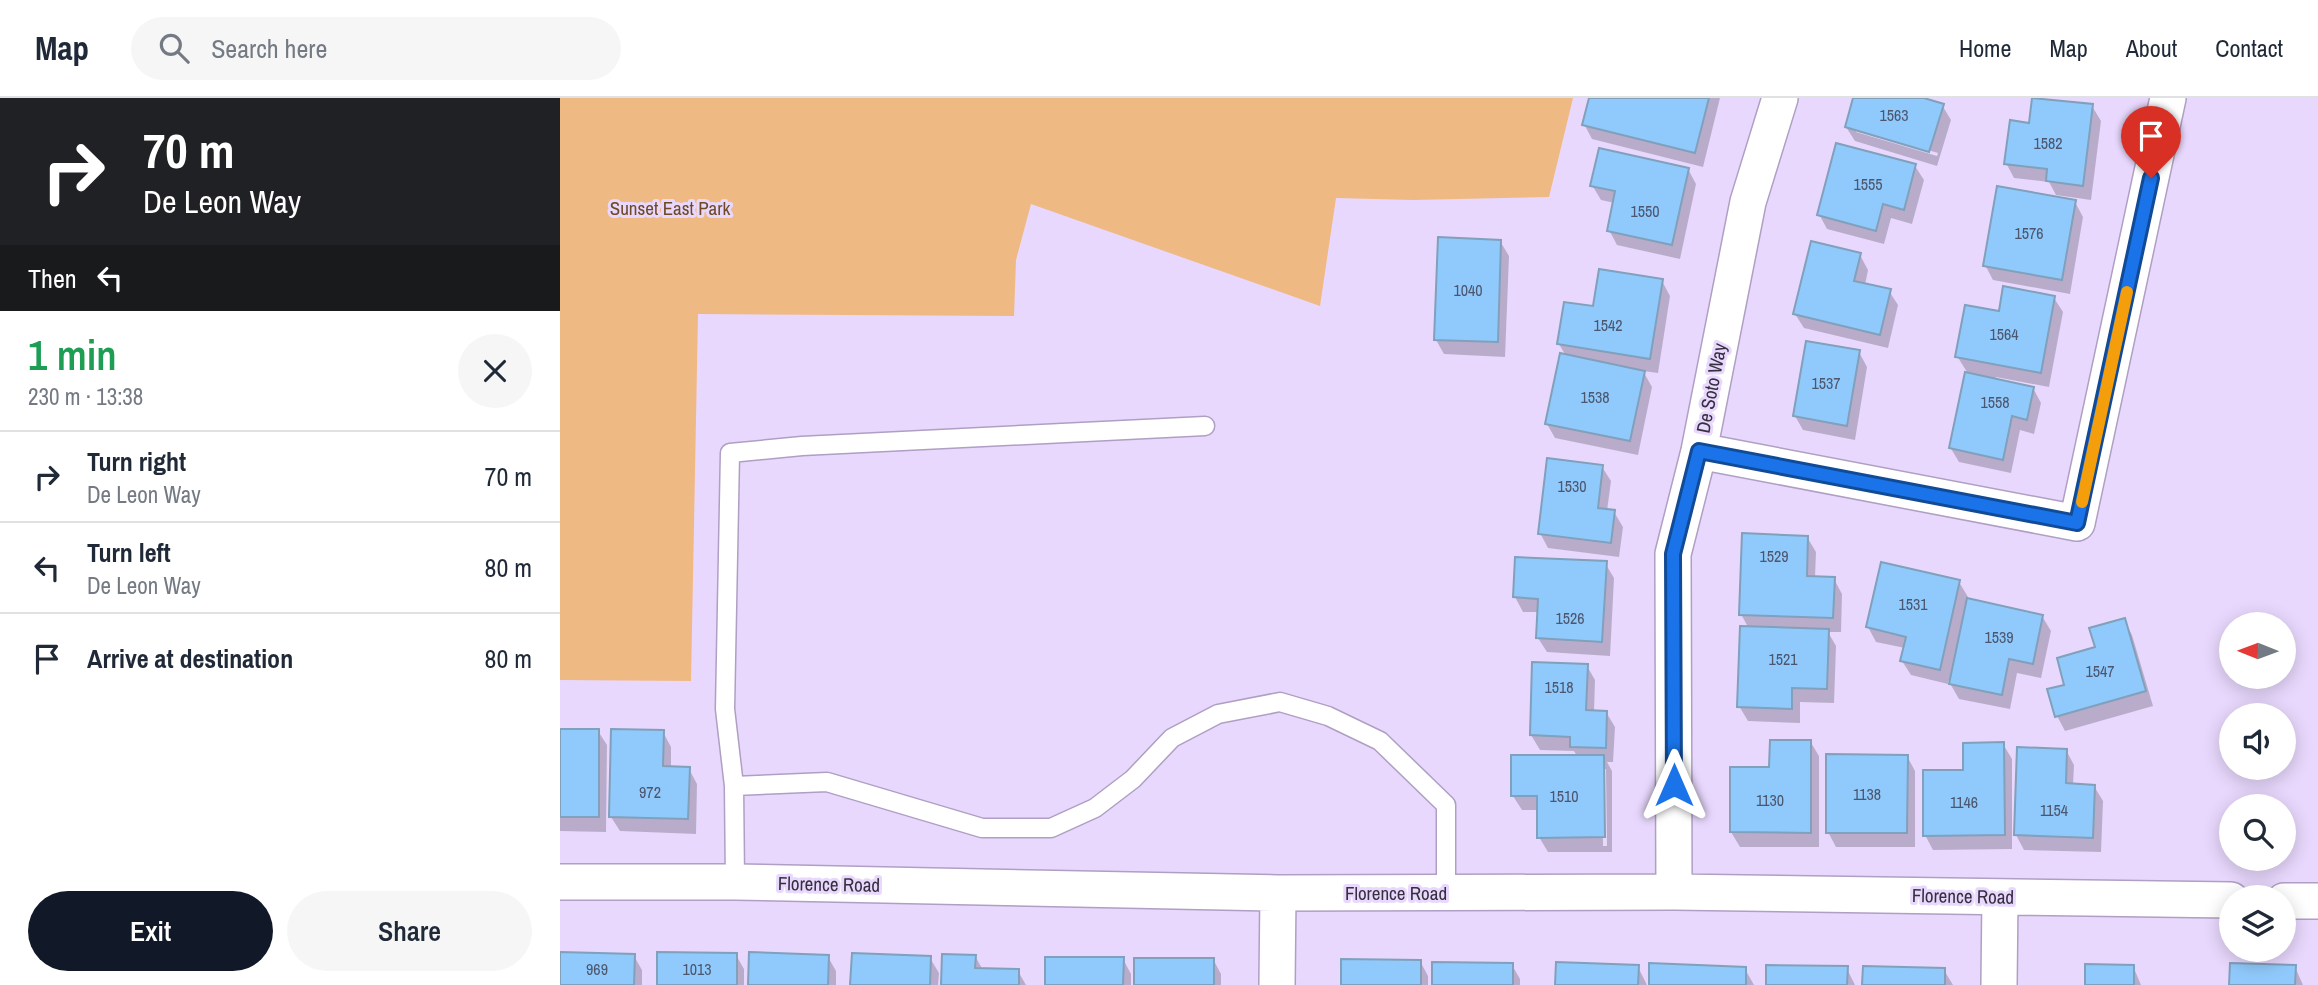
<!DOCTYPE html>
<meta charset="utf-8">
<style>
:root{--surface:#fff;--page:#f6f6f7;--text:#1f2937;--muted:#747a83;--line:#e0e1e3;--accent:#111827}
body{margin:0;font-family:"Archivo Narrow",sans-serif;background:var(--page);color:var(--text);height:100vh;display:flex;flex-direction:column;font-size:26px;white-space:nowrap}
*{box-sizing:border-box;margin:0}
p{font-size:23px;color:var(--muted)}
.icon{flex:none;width:38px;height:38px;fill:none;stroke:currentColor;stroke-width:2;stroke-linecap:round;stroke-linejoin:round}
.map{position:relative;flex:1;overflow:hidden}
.side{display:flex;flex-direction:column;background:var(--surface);width:560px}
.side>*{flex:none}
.banner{background:#202124;color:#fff;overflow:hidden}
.needle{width:46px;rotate:271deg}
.tools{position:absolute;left:1659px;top:514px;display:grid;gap:14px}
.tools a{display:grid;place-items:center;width:77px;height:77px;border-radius:50%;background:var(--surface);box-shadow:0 4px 18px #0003;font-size:35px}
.pin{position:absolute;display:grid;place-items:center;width:60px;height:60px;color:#fff;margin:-72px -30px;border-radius:50% 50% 50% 0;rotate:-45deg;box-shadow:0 0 7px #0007}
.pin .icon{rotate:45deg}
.me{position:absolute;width:77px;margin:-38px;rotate:0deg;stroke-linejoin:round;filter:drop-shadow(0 0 5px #0008)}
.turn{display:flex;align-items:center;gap:24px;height:147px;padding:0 28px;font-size:32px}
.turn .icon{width:91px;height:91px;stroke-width:2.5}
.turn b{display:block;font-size:49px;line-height:60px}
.then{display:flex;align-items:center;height:66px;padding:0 28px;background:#0003;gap:14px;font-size:26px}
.round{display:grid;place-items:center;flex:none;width:74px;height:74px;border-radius:37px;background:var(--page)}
.headline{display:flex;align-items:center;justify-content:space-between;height:119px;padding:0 28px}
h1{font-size:42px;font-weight:600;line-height:52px;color:#1e9e55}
.cta{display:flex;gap:14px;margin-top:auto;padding:14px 28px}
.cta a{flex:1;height:80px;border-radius:42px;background:var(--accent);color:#fff;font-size:28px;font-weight:600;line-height:80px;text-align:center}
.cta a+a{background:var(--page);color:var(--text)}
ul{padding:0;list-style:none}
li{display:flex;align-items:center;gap:21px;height:91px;padding:0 28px;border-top:2px solid var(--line)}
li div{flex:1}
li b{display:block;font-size:26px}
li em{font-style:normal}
header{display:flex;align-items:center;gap:42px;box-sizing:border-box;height:98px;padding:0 35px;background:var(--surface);border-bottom:2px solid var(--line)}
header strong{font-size:33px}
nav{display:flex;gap:38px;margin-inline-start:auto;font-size:24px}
.search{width:490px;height:63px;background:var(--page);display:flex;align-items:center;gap:18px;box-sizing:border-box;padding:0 24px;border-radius:38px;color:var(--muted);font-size:26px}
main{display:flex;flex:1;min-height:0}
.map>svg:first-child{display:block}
.green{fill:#efb983}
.shadow{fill:#0003;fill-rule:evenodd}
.building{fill:#90cafc;stroke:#80a0bb;stroke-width:2}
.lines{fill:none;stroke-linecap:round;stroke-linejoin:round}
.service-casing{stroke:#af9fc3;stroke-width:21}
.minor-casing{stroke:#af9fc3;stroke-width:38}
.service{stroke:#fff;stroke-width:18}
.minor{stroke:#fff;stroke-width:35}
.route-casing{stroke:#114b97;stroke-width:18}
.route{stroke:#1a73e8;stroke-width:12}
.slow{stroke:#f59e0b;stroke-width:12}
.labels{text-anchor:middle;stroke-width:6;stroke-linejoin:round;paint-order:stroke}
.number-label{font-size:16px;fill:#4c566e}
.park-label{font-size:19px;fill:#6e4922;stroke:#e8d8fd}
.street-label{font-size:19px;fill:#362f3e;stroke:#e8d8fd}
</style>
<header>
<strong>Map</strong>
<div class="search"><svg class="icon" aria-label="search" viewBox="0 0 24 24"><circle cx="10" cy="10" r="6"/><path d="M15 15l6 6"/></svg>Search here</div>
<nav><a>Home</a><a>Map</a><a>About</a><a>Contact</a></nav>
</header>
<main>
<section class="side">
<div class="banner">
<div class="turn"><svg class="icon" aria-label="right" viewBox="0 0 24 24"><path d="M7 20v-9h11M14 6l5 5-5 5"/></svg><div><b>70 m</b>De Leon Way</div></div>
<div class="then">Then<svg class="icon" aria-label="left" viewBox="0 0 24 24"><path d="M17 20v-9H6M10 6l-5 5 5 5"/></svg></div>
</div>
<div class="headline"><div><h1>1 min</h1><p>230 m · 13:38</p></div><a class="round"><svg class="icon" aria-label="close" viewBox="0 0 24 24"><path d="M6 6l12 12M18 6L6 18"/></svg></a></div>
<ul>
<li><svg class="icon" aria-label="right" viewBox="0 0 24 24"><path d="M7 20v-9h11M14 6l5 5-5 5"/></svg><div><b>Turn right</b><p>De Leon Way</p></div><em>70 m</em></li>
<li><svg class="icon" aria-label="left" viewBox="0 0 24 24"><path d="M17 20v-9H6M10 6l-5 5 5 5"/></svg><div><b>Turn left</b><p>De Leon Way</p></div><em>80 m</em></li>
<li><svg class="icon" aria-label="arrive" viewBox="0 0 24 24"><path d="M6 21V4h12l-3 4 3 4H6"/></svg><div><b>Arrive at destination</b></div><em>80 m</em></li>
</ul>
<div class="cta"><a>Exit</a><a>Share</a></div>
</section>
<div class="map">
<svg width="1758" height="887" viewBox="0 0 1758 887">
<rect width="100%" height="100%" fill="#e8d8fd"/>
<path class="green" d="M 0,0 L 1013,0 L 989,99 L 853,102 L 776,100 L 760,208 L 471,106 L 456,162 L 454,218 L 138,216 L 131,583 L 0,582 Z"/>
<path class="shadow" d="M 1030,0 L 1160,0 L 1143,69 L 1032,41 L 1024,26 Z
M 1295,0 L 1362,0 L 1382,7 L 1391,22 L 1377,68 L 1295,43 L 1286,29 ZM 1296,30 L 1378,55 L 1377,58 L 1296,34 Z
M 1532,8 L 1541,23 L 1531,102 L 1496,97 L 1489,84 L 1454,80 L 1446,65 L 1470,27 Z
M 1355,68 L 1364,82 L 1352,126 L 1331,120 L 1324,146 L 1267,131 L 1259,116 Z
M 1128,71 L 1136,86 L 1120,161 L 1057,147 L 1049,132 L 1055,105 L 1041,102 L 1032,87 Z
M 1515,104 L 1523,119 L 1510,196 L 1433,182 L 1425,167 Z
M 940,143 L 949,158 L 945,259 L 884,256 L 876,242 Z
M 1300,157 L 1308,172 L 1305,187 L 1329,193 L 1338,207 L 1328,250 L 1244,230 L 1235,216 Z
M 1102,183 L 1110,198 L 1098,275 L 1083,273 L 1092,289 L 1078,357 L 995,340 L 987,326 L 1006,258 L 999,246 L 1035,210 Z
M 1494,200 L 1503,214 L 1489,289 L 1436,279 L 1435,282 L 1473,290 L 1481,305 L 1474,336 L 1460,332 L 1451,375 L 1399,364 L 1390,349 L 1407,274 L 1397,258 L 1440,215 Z
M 1299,254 L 1307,269 L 1295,342 L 1243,332 L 1235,318 Z
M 1042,369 L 1051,383 L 1047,413 L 1054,414 L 1063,429 L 1059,459 L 988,450 L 980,435 Z
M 1247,439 L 1256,454 L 1255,480 L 1274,481 L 1282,496 L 1281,534 L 1268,534 L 1276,548 L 1274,605 L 1240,604 L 1240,625 L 1188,623 L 1179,608 L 1189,531 L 1181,516 Z
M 1045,465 L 1054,480 L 1050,558 L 987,554 L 978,540 L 979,514 L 963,514 L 955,499 Z
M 1399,484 L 1408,499 L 1407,502 L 1482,518 L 1491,533 L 1481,580 L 1457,575 L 1450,611 L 1399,601 L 1388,582 L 1388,586 L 1351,577 L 1342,563 L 1345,550 L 1316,544 L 1308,529 Z
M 1564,522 L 1572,537 L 1593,608 L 1505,633 L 1497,618 L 1506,588 Z
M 1027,568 L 1035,582 L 1034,614 L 1046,614 L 1055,629 L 1053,664 L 1047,664 L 1052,673 L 1052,754 L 988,754 L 979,739 L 979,712 L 962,712 L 953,698 L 1017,658 L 1014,653 L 980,652 L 971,637 ZM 1042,671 L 1046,671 L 1047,748 L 1043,748 Z
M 0,633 L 38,633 L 47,647 L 46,734 L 0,733 Z
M 103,634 L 111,649 L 111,670 L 129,671 L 137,686 L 136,736 L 60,733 L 51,719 Z
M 1250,643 L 1259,658 L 1259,749 L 1180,749 L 1171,734 L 1211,671 Z
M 1443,646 L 1452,661 L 1452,751 L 1373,752 L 1365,737 L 1405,673 Z
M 1506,652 L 1514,667 L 1513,687 L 1534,688 L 1543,703 L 1541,754 L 1464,752 L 1456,737 Z
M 1347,658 L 1355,673 L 1355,749 L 1276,749 L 1268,734 Z
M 0,855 L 74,858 L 82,872 L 82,887 L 0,887 Z
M 99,856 L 176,857 L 184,871 L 184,887 L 98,887 Z
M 191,856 L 268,859 L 276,873 L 276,887 L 190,887 Z
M 293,857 L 370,860 L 379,875 L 378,887 L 292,887 Z
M 384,858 L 415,858 L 423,872 L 458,873 L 466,887 L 383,887 Z
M 486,861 L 563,861 L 571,876 L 571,887 L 486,887 Z
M 653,861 L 661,876 L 661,887 L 576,887 L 576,862 Z
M 783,863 L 860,863 L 868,878 L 868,887 L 782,887 Z
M 997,865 L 1078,869 L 1087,887 L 997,887 Z
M 874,866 L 952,867 L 960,881 L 960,887 L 874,887 Z
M 1091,867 L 1185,871 L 1194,887 L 1090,887 Z
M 1672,867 L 1735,869 L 1743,887 L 1671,887 Z
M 1527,868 L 1573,868 L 1581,887 L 1527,887 Z
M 1208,869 L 1286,869 L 1295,887 L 1208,887 Z
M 1304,870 L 1384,872 L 1393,887 L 1304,887 Z"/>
<path class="building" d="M 1029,0 L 1149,0 L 1135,55 L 1022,27 Z
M 1293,0 L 1364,0 L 1384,6 L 1369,54 L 1285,29 Z
M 1472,0 L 1533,6 L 1523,88 L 1486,83 L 1487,71 L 1444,66 L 1450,22 L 1469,25 Z
M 1276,45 L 1356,66 L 1344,112 L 1323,106 L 1316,133 L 1257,117 Z
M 1039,50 L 1129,70 L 1112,147 L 1047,133 L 1055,93 L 1030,88 Z
M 1437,88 L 1516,102 L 1502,182 L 1423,168 Z
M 878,139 L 941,142 L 938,244 L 874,242 Z
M 1251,143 L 1301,155 L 1294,183 L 1331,191 L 1320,237 L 1233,216 Z
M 1039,171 L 1103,181 L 1090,261 L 997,246 L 1004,204 L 1033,208 Z
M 1443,188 L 1495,198 L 1481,275 L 1395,259 L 1405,207 L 1439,213 Z
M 1246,243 L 1300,252 L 1287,328 L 1233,318 Z
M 1000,255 L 1085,273 L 1070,343 L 985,326 Z
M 1405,274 L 1474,289 L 1467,322 L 1452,318 L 1443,362 L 1389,350 Z
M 987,360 L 1043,367 L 1038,410 L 1055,412 L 1051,445 L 978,436 Z
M 1182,435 L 1248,438 L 1247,478 L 1275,479 L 1273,520 L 1179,517 Z
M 955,459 L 1047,463 L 1042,544 L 976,540 L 978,501 L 953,499 Z
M 1321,464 L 1400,482 L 1380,572 L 1340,563 L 1346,539 L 1306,529 Z
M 1407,500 L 1483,517 L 1473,566 L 1449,561 L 1442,597 L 1389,586 Z
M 1565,520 L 1586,593 L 1495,619 L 1487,591 L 1504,587 L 1497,560 L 1535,549 L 1529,530 Z
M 1180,528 L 1269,531 L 1267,591 L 1232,590 L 1232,611 L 1177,609 Z
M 972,564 L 1028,566 L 1026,612 L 1047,613 L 1046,650 L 1010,649 L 1010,639 L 970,637 Z
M 0,631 L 39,631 L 39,719 L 0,719 Z
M 51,631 L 104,632 L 103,668 L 130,669 L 128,721 L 49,719 Z
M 1210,642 L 1251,642 L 1251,735 L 1170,734 L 1170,669 L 1209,669 Z
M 1444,644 L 1445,737 L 1363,738 L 1363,672 L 1403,672 L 1403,645 Z
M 1457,649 L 1507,651 L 1506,685 L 1535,687 L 1533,740 L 1454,737 Z
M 1266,656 L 1348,657 L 1347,735 L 1266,735 Z
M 951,657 L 1044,657 L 1045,739 L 977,740 L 977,698 L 951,698 Z
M 0,854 L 75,856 L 74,887 L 0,887 Z
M 97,854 L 177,855 L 177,887 L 97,887 Z
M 189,854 L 269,857 L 268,887 L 188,887 Z
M 292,855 L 371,858 L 370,887 L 290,887 Z
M 382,856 L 416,857 L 415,870 L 459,871 L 459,887 L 381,887 Z
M 485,859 L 564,859 L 563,887 L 485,887 Z
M 574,860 L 654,860 L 654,887 L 574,887 Z
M 781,861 L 861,862 L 861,887 L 781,887 Z
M 872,864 L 953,865 L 953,887 L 872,887 Z
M 996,864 L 1079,867 L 1078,887 L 995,887 Z
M 1089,865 L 1186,869 L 1186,887 L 1089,887 Z
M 1670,865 L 1736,867 L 1735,887 L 1669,887 Z
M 1525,866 L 1574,867 L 1574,887 L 1525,887 Z
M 1206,867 L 1288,868 L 1287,887 L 1206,887 Z
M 1303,868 L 1385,870 L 1385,887 L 1302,887 Z"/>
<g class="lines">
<defs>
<path id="service" d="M 174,688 L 267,684 L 422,730 L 491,730 L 535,710 L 573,681 L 612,640 L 658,616 L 720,604 L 768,618 L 820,643 L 886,707 L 886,795
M 175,784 L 174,688 L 165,611 L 170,355 L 242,348 L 645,328"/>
<path id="minor" d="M 1139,353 L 1517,425 L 1608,0
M 0,784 L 175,784 L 718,795 L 1114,794 L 1671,802
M 1114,794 L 1113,456 L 1139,353 L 1188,104 L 1220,0
M 1724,803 L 1758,803
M 717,887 L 718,795
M 1439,887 L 1440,799"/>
</defs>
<use href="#service" class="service-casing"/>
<use href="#minor" class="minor-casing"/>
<use href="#service" class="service"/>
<use href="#minor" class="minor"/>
</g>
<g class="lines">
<defs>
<path id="route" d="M 1114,687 L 1113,456 L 1139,353 L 1517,425 L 1591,80"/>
</defs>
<use href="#route" class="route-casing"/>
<use href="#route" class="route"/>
<path class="slow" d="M 1522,404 L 1567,194"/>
</g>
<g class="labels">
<g class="number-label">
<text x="1334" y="23">1563</text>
<text x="1488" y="51">1582</text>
<text x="1308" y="92">1555</text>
<text x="1085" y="119">1550</text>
<text x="1469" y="141">1576</text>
<text x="908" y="198">1040</text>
<text x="1048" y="233">1542</text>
<text x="1444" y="242">1564</text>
<text x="1266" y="291">1537</text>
<text x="1035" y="305">1538</text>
<text x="1435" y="310">1558</text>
<text x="1012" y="394">1530</text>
<text x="1214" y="464">1529</text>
<text x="1353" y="512">1531</text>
<text x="1010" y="526">1526</text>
<text x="1439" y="545">1539</text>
<text x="1223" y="567">1521</text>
<text x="1540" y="579">1547</text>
<text x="999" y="595">1518</text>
<text x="90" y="700">972</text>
<text x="1307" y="702">1138</text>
<text x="1004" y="704">1510</text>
<text x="1210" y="708">1130</text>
<text x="1404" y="710">1146</text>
<text x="1494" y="718">1154</text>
<text x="37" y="877">969</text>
<text x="137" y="877">1013</text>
</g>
<g class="park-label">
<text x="110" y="117">Sunset East Park</text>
</g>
<g class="street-label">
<text transform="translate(1151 290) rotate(-79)" y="7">De Soto Way</text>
<text transform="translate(269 786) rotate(1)" y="7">Florence Road</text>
<text x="836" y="802">Florence Road</text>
<text transform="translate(1403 798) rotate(1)" y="7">Florence Road</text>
</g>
</g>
</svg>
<div class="tools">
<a><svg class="needle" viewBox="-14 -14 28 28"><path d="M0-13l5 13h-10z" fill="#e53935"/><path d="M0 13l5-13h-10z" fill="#747a83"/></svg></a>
<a><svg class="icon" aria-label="sound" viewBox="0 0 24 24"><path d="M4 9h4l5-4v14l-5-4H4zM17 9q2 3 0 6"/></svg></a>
<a><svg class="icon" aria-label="search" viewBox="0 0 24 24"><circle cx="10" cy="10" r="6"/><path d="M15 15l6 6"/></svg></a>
<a><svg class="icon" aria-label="layers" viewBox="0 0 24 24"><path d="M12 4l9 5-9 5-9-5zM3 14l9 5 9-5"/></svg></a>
</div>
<div class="pin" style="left:1591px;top:80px;background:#d93025"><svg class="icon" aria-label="arrive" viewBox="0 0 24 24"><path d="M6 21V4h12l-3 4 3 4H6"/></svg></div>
<svg class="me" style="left:1114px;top:687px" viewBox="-20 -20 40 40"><path d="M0-17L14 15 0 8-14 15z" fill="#1a73e8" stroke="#fff" stroke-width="4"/></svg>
</div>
</main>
